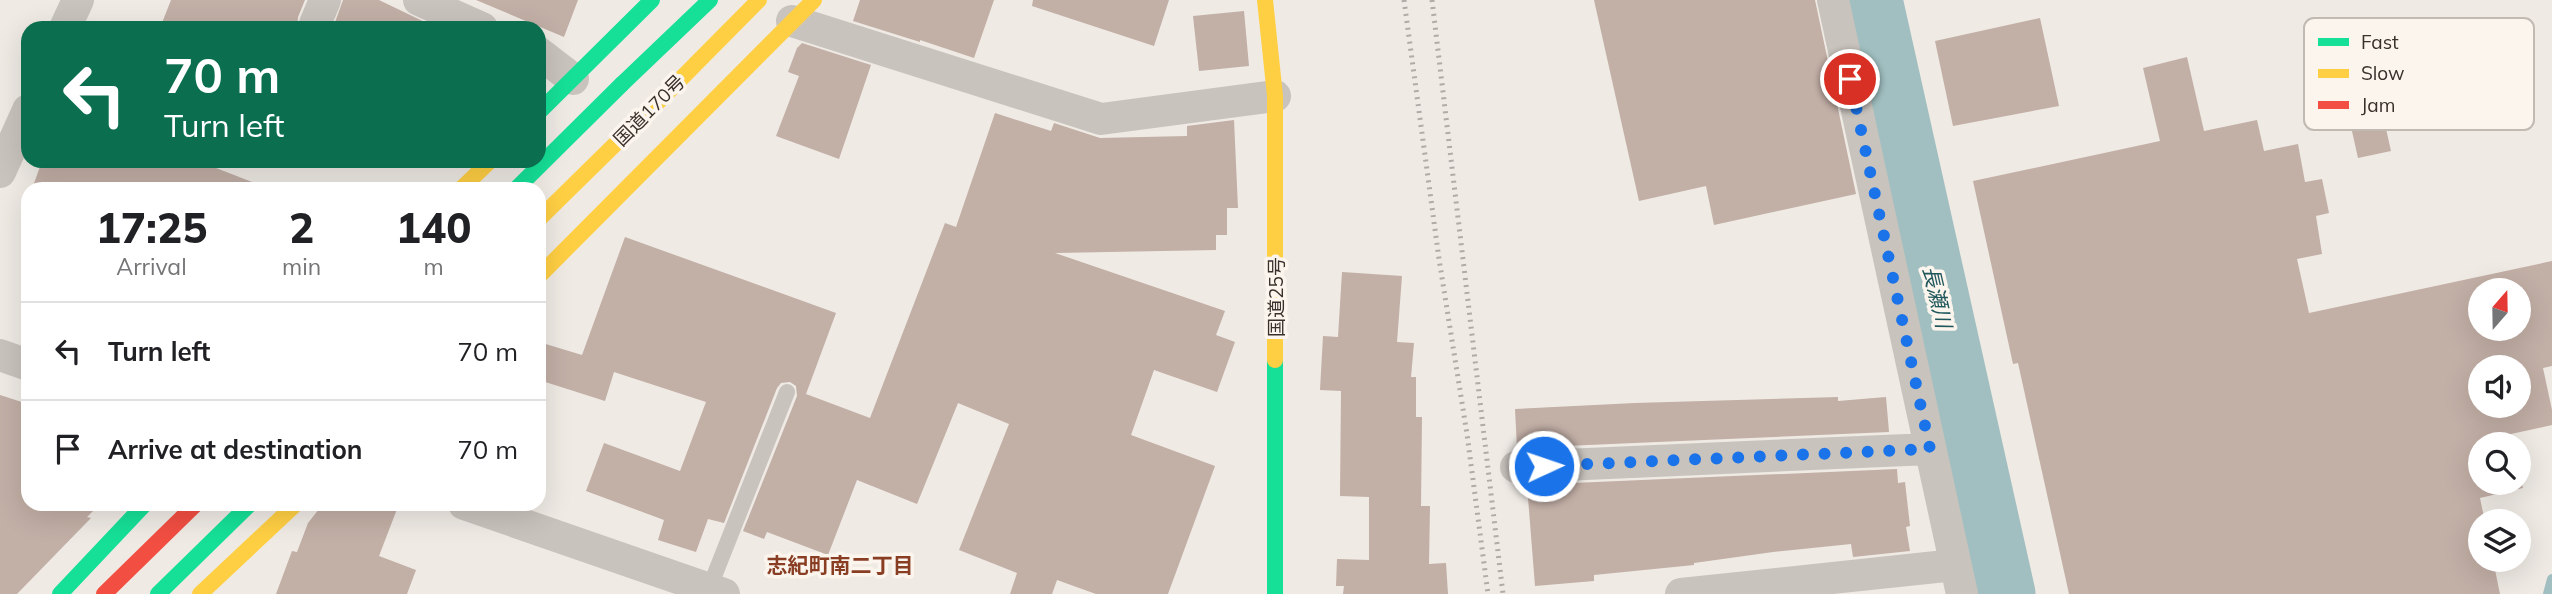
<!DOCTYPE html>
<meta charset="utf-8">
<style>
:root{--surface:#fff;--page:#f6f6f6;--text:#202124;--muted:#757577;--line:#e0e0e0}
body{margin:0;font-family:Mulish,"Noto Sans JP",sans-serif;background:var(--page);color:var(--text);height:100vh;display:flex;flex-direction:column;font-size:26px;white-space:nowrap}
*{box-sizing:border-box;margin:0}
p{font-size:23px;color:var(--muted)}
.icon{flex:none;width:38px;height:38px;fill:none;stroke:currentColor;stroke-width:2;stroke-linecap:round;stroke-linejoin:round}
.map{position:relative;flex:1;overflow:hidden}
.drawer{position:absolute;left:21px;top:182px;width:525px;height:329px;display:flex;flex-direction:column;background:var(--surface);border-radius:21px;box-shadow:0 7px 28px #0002}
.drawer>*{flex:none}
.hud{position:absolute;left:21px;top:21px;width:525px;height:147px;border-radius:21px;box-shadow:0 7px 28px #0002;background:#0b6e4f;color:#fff;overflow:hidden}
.needle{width:46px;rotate:20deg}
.tools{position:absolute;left:2468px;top:278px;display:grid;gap:14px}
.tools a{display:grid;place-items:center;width:63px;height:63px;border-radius:50%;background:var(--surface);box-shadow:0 7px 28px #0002;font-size:35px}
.pin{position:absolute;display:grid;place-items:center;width:60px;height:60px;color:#fff;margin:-30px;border:4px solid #fff;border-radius:50%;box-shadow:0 2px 7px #0007}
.me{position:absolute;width:77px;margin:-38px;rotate:87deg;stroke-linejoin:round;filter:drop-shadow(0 0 5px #0008)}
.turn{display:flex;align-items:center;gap:24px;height:147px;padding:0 28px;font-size:32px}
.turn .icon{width:91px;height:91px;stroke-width:2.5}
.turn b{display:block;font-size:49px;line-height:60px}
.eta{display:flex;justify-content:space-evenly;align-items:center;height:119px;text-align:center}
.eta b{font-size:42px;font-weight:800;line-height:49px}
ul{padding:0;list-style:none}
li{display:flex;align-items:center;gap:21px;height:98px;padding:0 28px;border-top:2px solid var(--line)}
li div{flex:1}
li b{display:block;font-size:26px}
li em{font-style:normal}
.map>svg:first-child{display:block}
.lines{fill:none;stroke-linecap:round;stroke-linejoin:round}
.stream{stroke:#a1bfc0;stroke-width:10}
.river{stroke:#a1bfc0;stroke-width:65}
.building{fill:#c2afa6;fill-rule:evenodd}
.lane{stroke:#c9c3bd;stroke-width:16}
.street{stroke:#c9c3bd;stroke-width:32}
.fast{stroke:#16e098;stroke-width:16}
.slow{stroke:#ffcf43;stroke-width:16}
.jam{stroke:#f24e42;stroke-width:16}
.rail{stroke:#b1aba7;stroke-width:5;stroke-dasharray:2 5;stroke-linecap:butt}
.fast-bridge{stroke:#16e098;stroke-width:16}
.slow-bridge{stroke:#ffcf43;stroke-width:16}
.route{stroke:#1a73e8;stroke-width:12;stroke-dasharray:0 21.6}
.labels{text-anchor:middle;stroke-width:7;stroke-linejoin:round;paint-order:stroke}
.street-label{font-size:19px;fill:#3a302b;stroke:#fbf5ed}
.water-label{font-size:21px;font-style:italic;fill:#20575c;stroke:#fbf5ed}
.neighbourhood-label{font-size:21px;font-weight:bold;fill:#893e24;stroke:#fbf5ed}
.key{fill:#fbf5ed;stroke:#c1bab3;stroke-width:2}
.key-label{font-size:19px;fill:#3a302b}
</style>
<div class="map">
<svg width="2552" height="594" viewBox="0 0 2552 594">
<rect width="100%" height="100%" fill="#efeae4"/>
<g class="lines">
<path class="stream" d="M 2548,594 L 2552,579"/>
<path class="river" d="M 1870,0 L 2003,594"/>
</g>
<path class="building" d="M 171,0 L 305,0 L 298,17 L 297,28 L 160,28 Z
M 343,0 L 379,0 L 437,28 L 333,28 Z
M 476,0 L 578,0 L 564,37 Z
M 860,0 L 994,0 L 974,58 L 920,40 L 920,42 L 853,21 Z
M 1033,0 L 1169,0 L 1154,46 L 1032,6 Z
M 1594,0 L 1815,0 L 1856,194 L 1714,225 L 1706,186 L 1639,201 Z
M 1244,11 L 1249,66 L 1199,71 L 1193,16 Z
M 2040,18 L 2059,106 L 1953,126 L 1935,41 Z
M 2366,40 L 2391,151 L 2358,158 L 2333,46 Z
M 802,43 L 871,65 L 839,159 L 776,136 L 799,76 L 788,72 L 797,48 Z
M 2187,57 L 2204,131 L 2257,120 L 2264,151 L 2298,144 L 2305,182 L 2322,179 L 2329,213 L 2316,216 L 2322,254 L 2297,259 L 2309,313 L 2552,261 L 2552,366 L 2543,368 L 2552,410 L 2552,425 L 2511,434 L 2513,444 L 2480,444 L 2480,483 L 2518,483 L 2518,467 L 2523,488 L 2480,498 L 2485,522 L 2480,522 L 2480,560 L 2493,560 L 2500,594 L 2069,594 L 2018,363 L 2013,364 L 1973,181 L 2160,141 L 2143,68 ZM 2480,290 L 2518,290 L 2518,329 L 2480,329 ZM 2480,368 L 2518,368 L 2518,406 L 2480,406 Z
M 995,113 L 1051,131 L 1054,123 L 1100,138 L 1187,136 L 1187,126 L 1234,120 L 1238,208 L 1227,208 L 1227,235 L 1216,235 L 1216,250 L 1055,253 L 1225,311 L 1216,335 L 1235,342 L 1217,392 L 1154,370 L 1131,435 L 1215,466 L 1168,594 L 1096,594 L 1057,580 L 1052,594 L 1010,594 L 1017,573 L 959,550 L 1009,424 L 958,403 L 917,504 L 857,480 L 828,555 L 767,532 L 764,539 L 743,531 L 797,396 L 796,386 L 790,382 L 781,383 L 777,388 L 724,523 L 708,519 L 696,552 L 658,540 L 664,520 L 586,491 L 604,443 L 680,471 L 706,402 L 614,372 L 605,401 L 539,380 L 539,342 L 582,355 L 625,237 L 836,313 L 806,394 L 870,418 L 945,223 L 956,227 Z
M 42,161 L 198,161 L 265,187 L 265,189 L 32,189 Z
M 1342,272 L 1402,276 L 1397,342 L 1414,343 L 1411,377 L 1416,377 L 1416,417 L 1422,417 L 1421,506 L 1430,506 L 1429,564 L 1446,563 L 1448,594 L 1343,594 L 1344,586 L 1336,586 L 1337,559 L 1369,560 L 1369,497 L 1340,496 L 1341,391 L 1320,390 L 1323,336 L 1338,337 Z
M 0,395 L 28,404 L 28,504 L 100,504 L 87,517 L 91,518 L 17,594 L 0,594 Z
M 1838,397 L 1838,401 L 1886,397 L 1889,432 L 1517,448 L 1515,409 L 1635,403 Z
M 1897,469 L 1898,483 L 1905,482 L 1910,526 L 1906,527 L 1910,551 L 1853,557 L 1851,544 L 1773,552 L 1694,563 L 1694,565 L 1594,575 L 1594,581 L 1535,586 L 1527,485 Z
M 323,504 L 399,504 L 379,556 L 416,570 L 407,594 L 276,594 L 292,551 L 297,552 L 308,523 Z"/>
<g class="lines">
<path class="lane" d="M 709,589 L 787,392"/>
<path class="street" d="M 419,0 L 482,28
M 1833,0 L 1962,594
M 792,21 L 1101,119 L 1275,96
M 315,24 L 325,0
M 65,28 L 78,0
M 539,53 L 573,79
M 0,172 L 28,110
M 0,355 L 28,365
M 1516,467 L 1930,449
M 464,504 L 724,594
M 1681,594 L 1955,565"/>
<path class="fast" d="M 539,112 L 652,0
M 516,189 L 622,84
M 1275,360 L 1275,594
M 60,594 L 145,504
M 158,594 L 250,504"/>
<path class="slow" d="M 1265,0 L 1275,96 L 1275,360
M 461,189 L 490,161
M 539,219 L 651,109
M 539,276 L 814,0
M 200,594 L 296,504"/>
<path class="jam" d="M 104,594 L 196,504"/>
<path class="rail" d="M 1404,0 L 1439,259 L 1467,434 L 1488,594
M 1432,0 L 1503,594"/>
<path class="fast-bridge" d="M 622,84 L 710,0"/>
<path class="slow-bridge" d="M 651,109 L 759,0"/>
</g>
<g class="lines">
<path class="route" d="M 1544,466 L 1930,449 L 1850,79"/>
</g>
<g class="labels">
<g class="street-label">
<text transform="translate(649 110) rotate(-45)" y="7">国道170号</text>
<text transform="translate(1276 297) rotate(-90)" y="7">国道25号</text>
</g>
<g class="water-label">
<text transform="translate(1937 297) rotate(77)" y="7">長瀬川</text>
</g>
<g class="neighbourhood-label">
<text x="840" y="573">志紀町南二丁目</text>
</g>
</g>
<rect x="2304" y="18" width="230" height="112" rx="10" class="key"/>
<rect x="2318" y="38" width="31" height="8" fill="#16e098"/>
<rect x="2318" y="69" width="31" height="9" fill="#ffcf43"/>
<rect x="2318" y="101" width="31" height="8" fill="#f24e42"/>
<g class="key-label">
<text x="2361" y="49">Fast</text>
<text x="2361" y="80">Slow</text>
<text x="2361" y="112">Jam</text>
</g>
</svg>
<div class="tools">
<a><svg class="needle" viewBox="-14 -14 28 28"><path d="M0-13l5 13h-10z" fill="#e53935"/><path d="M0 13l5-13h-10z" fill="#757577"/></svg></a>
<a><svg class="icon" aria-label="sound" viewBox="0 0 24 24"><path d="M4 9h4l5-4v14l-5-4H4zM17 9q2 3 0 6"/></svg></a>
<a><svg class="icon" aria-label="search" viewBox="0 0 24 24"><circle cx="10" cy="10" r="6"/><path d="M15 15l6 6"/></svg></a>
<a><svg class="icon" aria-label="layers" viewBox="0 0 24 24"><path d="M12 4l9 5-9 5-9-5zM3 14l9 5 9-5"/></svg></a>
</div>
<div class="pin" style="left:1850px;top:79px;background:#d93025"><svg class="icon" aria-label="arrive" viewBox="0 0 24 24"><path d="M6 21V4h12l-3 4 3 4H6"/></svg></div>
<svg class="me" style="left:1544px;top:466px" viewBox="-20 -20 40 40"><circle r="17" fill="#1a73e8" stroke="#fff" stroke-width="3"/><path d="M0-11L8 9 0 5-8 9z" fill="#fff"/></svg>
<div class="hud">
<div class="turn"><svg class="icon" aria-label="left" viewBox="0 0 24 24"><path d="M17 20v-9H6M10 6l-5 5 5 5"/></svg><div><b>70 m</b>Turn left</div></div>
</div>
<section class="drawer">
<div class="eta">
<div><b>17:25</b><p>Arrival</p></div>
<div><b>2</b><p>min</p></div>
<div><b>140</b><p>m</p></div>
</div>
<ul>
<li><svg class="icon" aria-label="left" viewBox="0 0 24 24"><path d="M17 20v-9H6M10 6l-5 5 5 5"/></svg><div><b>Turn left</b></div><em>70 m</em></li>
<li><svg class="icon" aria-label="arrive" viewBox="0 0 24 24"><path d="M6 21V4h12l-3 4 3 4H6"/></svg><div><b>Arrive at destination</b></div><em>70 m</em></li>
</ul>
</section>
</div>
